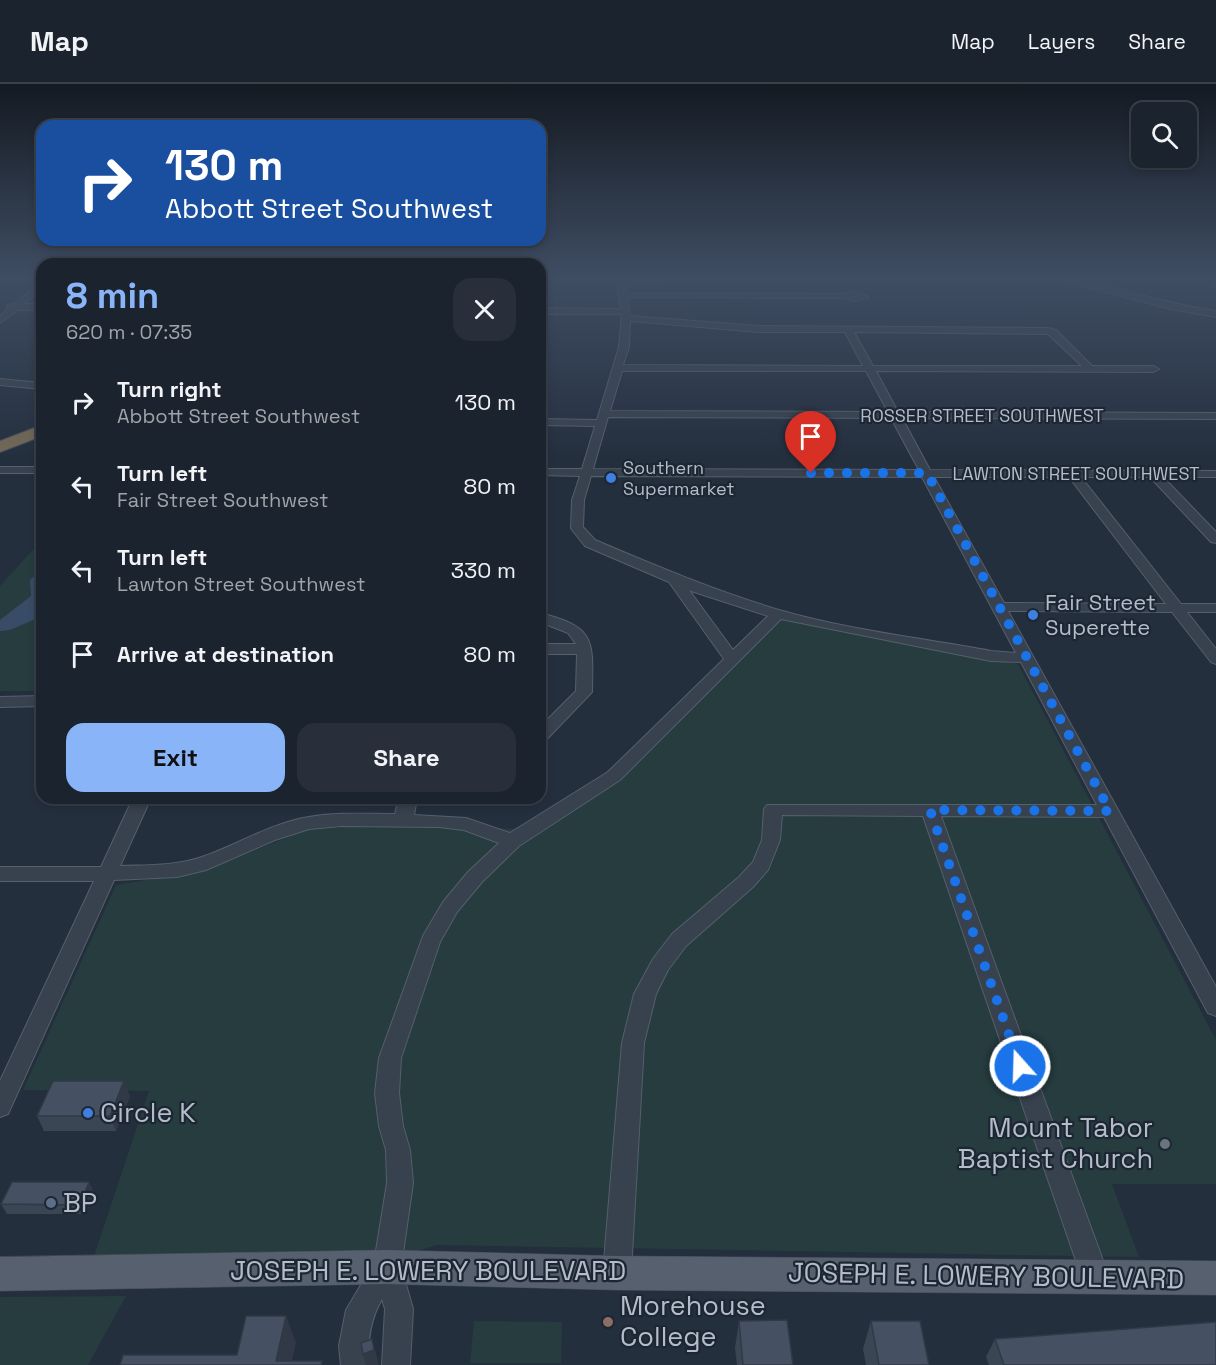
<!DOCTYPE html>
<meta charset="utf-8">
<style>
:root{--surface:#1b232e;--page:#282f3a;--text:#f1f3f6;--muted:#a0a4aa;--line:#39404a;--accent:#8ab4f8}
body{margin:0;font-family:"Space Grotesk",sans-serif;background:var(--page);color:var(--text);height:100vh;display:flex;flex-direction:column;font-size:22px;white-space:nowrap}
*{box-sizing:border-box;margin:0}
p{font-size:20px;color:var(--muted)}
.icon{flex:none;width:33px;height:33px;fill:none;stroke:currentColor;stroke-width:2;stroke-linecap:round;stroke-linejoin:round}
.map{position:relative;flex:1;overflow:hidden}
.details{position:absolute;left:36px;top:174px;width:510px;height:546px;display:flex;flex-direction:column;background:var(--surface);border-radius:18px;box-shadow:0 3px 9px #0003,0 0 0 2px var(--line)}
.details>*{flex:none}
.top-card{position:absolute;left:36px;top:36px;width:510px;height:126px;border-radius:18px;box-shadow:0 3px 9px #0003,0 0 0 2px var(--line);background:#1a4fa0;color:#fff;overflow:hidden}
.buttons{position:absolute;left:1131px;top:18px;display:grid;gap:12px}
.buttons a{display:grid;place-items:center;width:66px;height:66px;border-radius:12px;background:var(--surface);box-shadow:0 3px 9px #0003,0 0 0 2px var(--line);font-size:30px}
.pin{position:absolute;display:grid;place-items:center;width:51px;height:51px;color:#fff;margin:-62px -26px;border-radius:50% 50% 50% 0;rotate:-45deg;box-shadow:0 0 6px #0007}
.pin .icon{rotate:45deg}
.me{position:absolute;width:66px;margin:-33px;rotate:340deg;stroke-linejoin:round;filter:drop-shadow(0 0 4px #0008)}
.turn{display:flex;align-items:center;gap:21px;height:126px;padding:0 30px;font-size:27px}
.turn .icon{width:78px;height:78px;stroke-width:2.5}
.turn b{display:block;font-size:42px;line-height:51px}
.round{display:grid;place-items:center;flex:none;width:63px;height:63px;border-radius:18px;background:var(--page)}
.head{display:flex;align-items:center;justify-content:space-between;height:102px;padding:0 30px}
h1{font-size:36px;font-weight:700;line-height:45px;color:var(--accent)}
.cta{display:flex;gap:12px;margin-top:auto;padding:12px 30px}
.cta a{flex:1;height:69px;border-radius:18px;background:var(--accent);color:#111;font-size:24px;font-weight:700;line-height:69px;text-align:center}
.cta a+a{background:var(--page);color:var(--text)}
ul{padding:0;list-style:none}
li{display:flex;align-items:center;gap:18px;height:84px;padding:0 30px}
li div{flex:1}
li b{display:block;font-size:22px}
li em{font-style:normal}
header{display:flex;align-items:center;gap:36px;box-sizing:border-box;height:84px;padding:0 30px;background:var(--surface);border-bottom:2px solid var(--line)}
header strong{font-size:28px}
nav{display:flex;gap:33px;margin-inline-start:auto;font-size:21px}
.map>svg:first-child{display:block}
.green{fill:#263c3f}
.water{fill:#394c67}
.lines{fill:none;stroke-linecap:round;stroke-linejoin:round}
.minor-casing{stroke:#565f6c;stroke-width:2}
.major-casing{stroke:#414a57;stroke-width:1}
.highway-casing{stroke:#434c59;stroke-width:2}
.minor{fill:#38414e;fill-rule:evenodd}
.major{fill:#56606e;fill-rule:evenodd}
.highway{fill:#746855;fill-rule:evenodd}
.wall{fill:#3b4654}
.shaded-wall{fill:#303945}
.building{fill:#455162;stroke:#303945;stroke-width:1.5}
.route{stroke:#1a73e8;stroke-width:10;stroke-dasharray:0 18}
.shop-dot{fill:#3f7fe0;stroke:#1d2633;stroke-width:2}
.worship-dot{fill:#6b7280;stroke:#1d2633;stroke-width:2}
.service-dot{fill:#5c6f8a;stroke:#1d2633;stroke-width:2}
.education-dot{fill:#8d6e63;stroke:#1d2633;stroke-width:2}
.labels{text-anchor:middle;stroke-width:4.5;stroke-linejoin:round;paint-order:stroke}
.far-street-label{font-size:18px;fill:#b4bcc9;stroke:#1d2633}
.far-poi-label{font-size:18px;fill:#b4bcc9;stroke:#1d2633;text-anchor:start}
.poi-label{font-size:22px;fill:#b4bcc9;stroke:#1d2633;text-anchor:start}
.near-poi-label{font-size:27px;fill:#b4bcc9;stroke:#1d2633;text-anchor:start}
.near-street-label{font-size:27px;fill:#b4bcc9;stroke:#1d2633}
</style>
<header>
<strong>Map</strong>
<nav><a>Map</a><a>Layers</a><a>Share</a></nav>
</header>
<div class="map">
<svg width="1216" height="1281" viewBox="0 0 1216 1281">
<rect width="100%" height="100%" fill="#242f3e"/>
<path class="green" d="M 40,458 L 42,458 L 42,607 L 0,607 L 0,502 Z
M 770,531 L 1018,580 L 1216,956 L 1216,1100 L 1112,1100 L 1139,1173 L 436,1161 L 350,1189 L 93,1175 L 149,1007 L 23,1006 L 116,801 L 201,787 L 309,745 L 413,741 L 523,745 L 579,708 L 629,670 Z
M 126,1212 L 88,1281 L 0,1281 L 0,1213 Z
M 474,1237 L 562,1238 L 561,1279 L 470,1279 Z"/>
<path class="water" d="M 42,485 L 42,533 C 28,536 13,548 0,547 L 0,536 L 31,512 L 30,496 Z"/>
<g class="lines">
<defs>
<path id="minor" d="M 619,193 L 627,193 L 627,196 L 685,193 L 653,200 L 627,200 L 626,209 L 843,210 L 855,207 L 869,213 L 855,217 L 843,214 L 627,213 L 630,232 L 758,242 L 1048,244 L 1056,246 L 1092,282 L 1154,282 L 1159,285 L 1154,288 L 876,287 L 898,328 L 1216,329 L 1216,335 L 902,334 L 930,386 L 1216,387 L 1216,393 L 1163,393 L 1216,448 L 1216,459 L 1211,458 L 1150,393 L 1081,393 L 1181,520 L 1216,520 L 1216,528 L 1187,528 L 1216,565 L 1216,580 L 1211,578 L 1172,528 L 1008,527 L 1216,903 L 1216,932 L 1208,929 L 1104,733 L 941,732 L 1109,1193 L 1105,1203 L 1095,1207 L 1085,1203 L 923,732 L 782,731 L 780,756 L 768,786 L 753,803 L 686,862 L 668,886 L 656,910 L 644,959 L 631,1189 L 627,1199 L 617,1202 L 607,1199 L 603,1189 L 622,959 L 634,910 L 653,875 L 672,850 L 739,793 L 753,778 L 762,756 L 764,725 L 767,721 L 1097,721 L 1021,578 L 991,577 L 781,535 L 620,696 L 519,762 L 482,798 L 457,828 L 440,858 L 401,974 L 399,1009 L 403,1042 L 410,1066 L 413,1099 L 401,1183 L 413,1225 L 410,1281 L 382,1281 L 385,1225 L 382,1215 C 370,1236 367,1257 369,1281 L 341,1281 L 339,1262 L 346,1226 L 374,1179 L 387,1099 L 386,1066 L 379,1042 L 375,1009 L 379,974 L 423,852 L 443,818 L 468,788 L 499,759 L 464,746 L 439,743 L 342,742 L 309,745 L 275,756 L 206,786 L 177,793 L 114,796 L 8,1030 L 0,1033 L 0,997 L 94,797 L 0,797 L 0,783 L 101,783 L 133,714 L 151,714 L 120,782 C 147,781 176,782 202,773 C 237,761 271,739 309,733 C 337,728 367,730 395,730 L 399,714 L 417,714 L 414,731 L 466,734 L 510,749 L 608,688 L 724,575 L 669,498 L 585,462 L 573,447 L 571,444 L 572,416 L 580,392 L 540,391 L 540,385 L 582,385 L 595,342 L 540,341 L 540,335 L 597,336 L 619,263 L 622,230 L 540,230 L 540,224 L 621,225 L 618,211 ZM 630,237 L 758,248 L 845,248 L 863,282 L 623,281 L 629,263 ZM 854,248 L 1048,250 L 1082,282 L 873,282 ZM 622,287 L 866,287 L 888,328 L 610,327 ZM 608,333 L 891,334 L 919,386 L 593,385 ZM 591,392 L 922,393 L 1016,569 L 991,567 C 921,554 848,546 779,526 C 716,507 656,482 595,456 L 583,443 L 584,416 ZM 934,393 L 1069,393 L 1166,520 L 1004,519 ZM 689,506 L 691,507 L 768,532 L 733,566 Z
M 1033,193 C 1096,193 1155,219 1216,227 L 1216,233 L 1171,225 L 1082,202 Z
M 1208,193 L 1216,193 L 1216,202 L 1213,202 Z
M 39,200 L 42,200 L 42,206 L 24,220 L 42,220 L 42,226 L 18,226 L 0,239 L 0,232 L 8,225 L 7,221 L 14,220 Z
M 0,295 L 42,299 L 42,305 L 0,301 Z
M 0,383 L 42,383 L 42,389 L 0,389 Z
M 540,529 C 596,543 593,556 592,608 L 546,656 L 540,657 L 540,643 L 576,607 L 577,570 L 540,570 L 540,560 L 576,560 L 568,549 L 540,538 Z
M 42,612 L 42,622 L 0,623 L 0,613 Z"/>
<path id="major" d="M 387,1166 L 617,1172 L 1216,1177 L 1216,1211 L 617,1206 L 387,1200 L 0,1207 L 0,1173 Z"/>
<path id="highway" d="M 42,341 L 42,352 L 0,368 L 0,357 Z"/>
</defs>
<use href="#minor" class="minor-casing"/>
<use href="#major" class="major-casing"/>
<use href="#highway" class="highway-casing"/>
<use href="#minor" class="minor"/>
<use href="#major" class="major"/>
<use href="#highway" class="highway"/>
</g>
<path class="wall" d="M 130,1012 L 116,1047 L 44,1047 L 37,1032 Z
M 94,1108 L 86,1130 L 7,1130 L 1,1120 Z
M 739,1237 L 793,1281 L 737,1281 L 735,1264 Z
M 871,1237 L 929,1281 L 866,1281 L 863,1265 Z
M 995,1255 L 1216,1281 L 989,1281 L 986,1273 Z"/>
<path class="shaded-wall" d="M 124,997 L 130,1012 L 116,1047 L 110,1032 Z
M 89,1098 L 94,1108 L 86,1130 L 80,1121 Z
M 286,1232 L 296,1259 L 291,1281 L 276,1277 Z
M 372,1255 L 379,1281 L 366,1281 L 363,1270 Z"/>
<path class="building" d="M 53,997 L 124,997 L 110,1032 L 37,1032 Z
M 12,1098 L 89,1098 L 80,1121 L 1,1120 Z
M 246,1232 L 286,1232 L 276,1277 L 322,1277 L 321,1281 L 120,1281 L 123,1271 L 237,1271 Z
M 787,1236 L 793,1281 L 743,1281 L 739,1237 Z
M 871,1237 L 920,1237 L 929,1281 L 879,1281 Z
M 1216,1238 L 1216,1281 L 1004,1281 L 995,1255 Z
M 372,1255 L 374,1266 L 363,1270 L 361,1259 Z"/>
<linearGradient id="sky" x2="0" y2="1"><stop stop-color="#141a22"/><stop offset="0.52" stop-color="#3f4d63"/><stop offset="1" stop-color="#3f4d63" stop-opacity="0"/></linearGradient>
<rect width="1216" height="373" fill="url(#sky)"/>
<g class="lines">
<path class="route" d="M 811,389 L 927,389 L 1110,727 L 930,726 L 1020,982"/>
</g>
<g class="shop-dot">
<circle cx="611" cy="394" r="6"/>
<circle cx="1033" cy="531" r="6"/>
<circle cx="88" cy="1029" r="6"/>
</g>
<circle class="worship-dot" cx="1165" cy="1060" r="6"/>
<circle class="service-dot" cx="51" cy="1119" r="6"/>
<circle class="education-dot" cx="608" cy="1238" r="6"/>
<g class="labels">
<g class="far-street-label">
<text x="982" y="338">ROSSER STREET SOUTHWEST</text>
<text x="1076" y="396">LAWTON STREET SOUTHWEST</text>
</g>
<g class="far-poi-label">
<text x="623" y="390">Southern<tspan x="623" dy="21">Supermarket</tspan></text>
</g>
<g class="poi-label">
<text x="1045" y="526">Fair Street<tspan x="1045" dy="25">Superette</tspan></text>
</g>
<g class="near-poi-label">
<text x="100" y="1038">Circle K</text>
<text x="1153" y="1053" text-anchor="end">Mount Tabor<tspan x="1153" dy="31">Baptist Church</tspan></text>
<text x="63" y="1128">BP</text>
<text x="620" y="1231">Morehouse<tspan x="620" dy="31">College</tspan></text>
</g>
<g class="near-street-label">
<text x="428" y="1196">JOSEPH E. LOWERY BOULEVARD</text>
<text transform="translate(986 1192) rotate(1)" y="9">JOSEPH E. LOWERY BOULEVARD</text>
</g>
</g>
</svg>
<div class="buttons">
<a><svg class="icon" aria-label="search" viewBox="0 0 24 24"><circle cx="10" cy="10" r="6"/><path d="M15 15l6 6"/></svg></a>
</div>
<div class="pin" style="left:811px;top:389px;background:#d93025"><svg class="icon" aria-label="arrive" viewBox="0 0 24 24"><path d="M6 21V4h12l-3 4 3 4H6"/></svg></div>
<svg class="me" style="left:1020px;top:982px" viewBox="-20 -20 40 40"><circle r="17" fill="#1a73e8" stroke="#fff" stroke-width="3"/><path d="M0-11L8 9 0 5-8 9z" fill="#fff"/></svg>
<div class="top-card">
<div class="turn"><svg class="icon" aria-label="right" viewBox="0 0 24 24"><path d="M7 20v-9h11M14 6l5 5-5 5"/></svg><div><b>130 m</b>Abbott Street Southwest</div></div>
</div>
<section class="details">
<div class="head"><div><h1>8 min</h1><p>620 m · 07:35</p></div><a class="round"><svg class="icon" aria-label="close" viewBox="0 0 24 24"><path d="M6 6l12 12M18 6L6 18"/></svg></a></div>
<ul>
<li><svg class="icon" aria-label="right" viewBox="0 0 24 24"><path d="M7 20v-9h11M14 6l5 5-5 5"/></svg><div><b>Turn right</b><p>Abbott Street Southwest</p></div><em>130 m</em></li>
<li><svg class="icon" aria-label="left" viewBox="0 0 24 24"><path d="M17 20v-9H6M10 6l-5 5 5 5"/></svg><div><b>Turn left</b><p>Fair Street Southwest</p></div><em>80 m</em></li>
<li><svg class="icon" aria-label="left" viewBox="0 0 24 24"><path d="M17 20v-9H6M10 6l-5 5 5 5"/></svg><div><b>Turn left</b><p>Lawton Street Southwest</p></div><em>330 m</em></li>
<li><svg class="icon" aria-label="arrive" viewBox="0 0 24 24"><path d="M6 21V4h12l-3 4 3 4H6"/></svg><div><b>Arrive at destination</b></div><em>80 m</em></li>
</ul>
<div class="cta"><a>Exit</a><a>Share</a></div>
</section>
</div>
